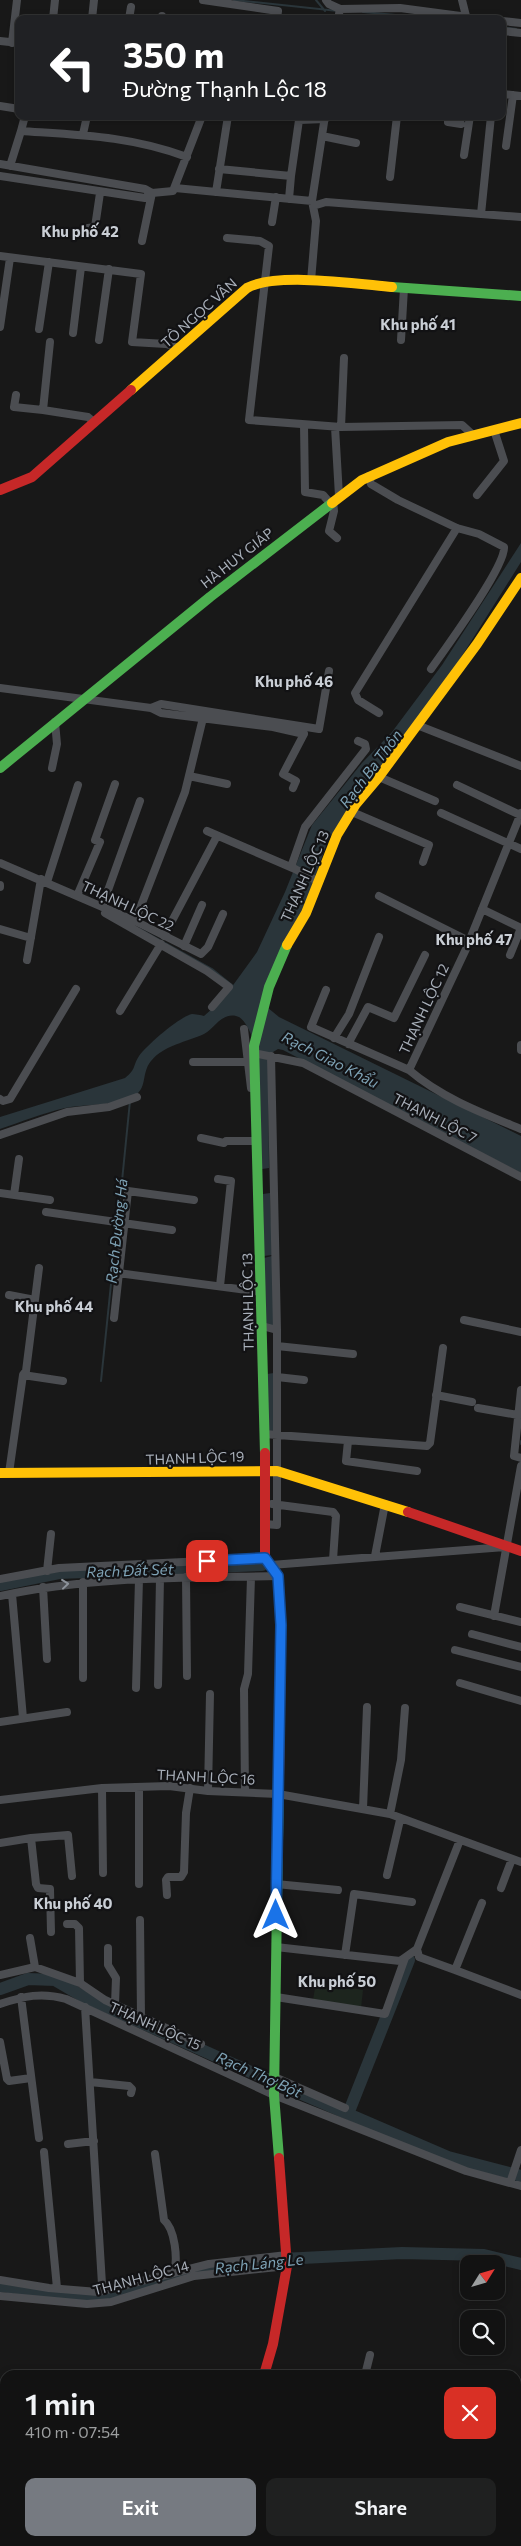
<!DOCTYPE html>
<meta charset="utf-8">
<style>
:root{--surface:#121212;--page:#1f2020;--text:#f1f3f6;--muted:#9c9e9f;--line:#313232;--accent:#767a81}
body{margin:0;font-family:Commissioner,sans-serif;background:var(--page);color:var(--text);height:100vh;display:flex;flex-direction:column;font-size:19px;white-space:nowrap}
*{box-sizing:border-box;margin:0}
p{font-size:16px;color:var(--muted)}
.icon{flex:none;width:28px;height:28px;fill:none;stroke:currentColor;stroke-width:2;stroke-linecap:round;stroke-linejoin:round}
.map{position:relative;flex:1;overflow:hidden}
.details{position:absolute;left:0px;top:2370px;width:521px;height:176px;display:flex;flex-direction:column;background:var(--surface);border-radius:15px 15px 0 0;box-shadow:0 2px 8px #0003,0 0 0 1px var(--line)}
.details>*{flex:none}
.hud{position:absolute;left:15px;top:15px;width:491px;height:105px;border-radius:10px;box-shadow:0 2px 8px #0003,0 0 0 1px var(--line);background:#202124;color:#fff;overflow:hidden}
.needle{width:32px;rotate:53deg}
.controls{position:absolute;left:460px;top:2255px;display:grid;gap:10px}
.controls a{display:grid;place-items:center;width:45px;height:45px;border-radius:10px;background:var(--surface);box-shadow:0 2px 8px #0003,0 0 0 1px var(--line);font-size:25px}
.pin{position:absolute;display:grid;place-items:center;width:42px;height:42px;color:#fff;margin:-21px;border-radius:10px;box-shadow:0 2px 8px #0006}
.me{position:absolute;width:55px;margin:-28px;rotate:0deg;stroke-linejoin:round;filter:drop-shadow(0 0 4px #0008)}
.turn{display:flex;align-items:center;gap:18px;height:105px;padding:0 25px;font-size:22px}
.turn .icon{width:65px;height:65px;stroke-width:2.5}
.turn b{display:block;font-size:35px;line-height:42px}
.round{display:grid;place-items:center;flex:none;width:52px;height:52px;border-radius:10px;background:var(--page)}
.head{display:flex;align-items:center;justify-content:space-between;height:85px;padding:0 25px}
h1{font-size:30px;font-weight:600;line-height:38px}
.button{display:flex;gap:10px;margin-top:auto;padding:10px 25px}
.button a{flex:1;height:58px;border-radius:10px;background:var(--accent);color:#fff;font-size:20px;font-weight:600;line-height:58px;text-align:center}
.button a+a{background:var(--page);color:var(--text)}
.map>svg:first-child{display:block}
.green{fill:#1d251e}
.water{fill:#2a353a}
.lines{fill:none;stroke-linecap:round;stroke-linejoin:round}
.stream{stroke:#2a353a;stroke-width:2}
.river{stroke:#2a353a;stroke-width:12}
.street{stroke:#4b4d51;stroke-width:8}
.fast{stroke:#4caf50;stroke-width:10}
.slow{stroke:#ffc107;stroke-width:10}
.jam{stroke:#c62828;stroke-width:10}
.oneway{stroke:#8c929a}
.route-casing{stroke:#114b97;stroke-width:12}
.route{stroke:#1a73e8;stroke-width:9}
.labels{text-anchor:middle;stroke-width:4.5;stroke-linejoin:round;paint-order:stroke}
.street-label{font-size:14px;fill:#a8afb9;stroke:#121214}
.neighbourhood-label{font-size:15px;font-weight:bold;fill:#c9ced5;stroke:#121214}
.water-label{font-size:15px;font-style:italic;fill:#7ea2b5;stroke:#121214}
</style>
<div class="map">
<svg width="521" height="2546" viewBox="0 0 521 2546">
<rect width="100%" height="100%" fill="#181818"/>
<path class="green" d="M 316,1982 L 363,1990 L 361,2008 L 313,2000 Z"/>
<path class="water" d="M 521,543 L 521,562 L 448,678 L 339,823 L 328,840 L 306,903 L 262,1003 L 279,1017 L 521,1136 L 521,1173 L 283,1050 L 278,1049 L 268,1055 L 258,1050 C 253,1041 247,1018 236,1016 C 221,1013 215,1028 204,1034 C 187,1042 164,1045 151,1061 C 139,1076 151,1091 126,1100 C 106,1106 85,1104 65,1108 C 43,1113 21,1122 0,1129 L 0,1117 L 125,1078 C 137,1068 132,1067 139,1056 C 147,1045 179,1017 192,1014 C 195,1014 201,1015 204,1016 L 223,999 L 257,952 L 285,892 L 312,825 L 362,763 L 392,732 L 442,665 Z
M 257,1056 L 268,1058 L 269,1168 L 262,1169 Z
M 270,1193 L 272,1255 L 264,1256 L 263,1194 Z
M 272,1256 L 275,1327 L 266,1325 L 264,1258 Z
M 274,1373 L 273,1432 L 267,1431 L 267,1374 Z"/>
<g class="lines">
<path class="stream" d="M 234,0 L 338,11
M 316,0 L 325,11
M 363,12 L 440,19
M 502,27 L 516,29
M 140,929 L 212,969 L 233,986
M 118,1221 L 130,1101
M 101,1381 L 117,1226
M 521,1444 L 521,1441"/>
<path class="river" d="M 0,1585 L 59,1573 L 262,1565
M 0,1989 L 28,1979 L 55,1980 L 84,1997 L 253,2073 L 448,2157 L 521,2176
M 348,2114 L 409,1960
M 0,2286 L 90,2298 L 117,2295 L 195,2271 L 262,2260 L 402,2253 L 484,2255 L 521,2264"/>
<path class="street" d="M 203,0 L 278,11 L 277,19
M 326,0 L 329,4 L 340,9 L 338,19
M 462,0 L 466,16
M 340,9 L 400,8 L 483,19
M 388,18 L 400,19
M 53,19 L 55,0
M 92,19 L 94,0
M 129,19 L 131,7
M 162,19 L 162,16
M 502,21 L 521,23
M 502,31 L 521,33
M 0,41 L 19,43
M 12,43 L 17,0
M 502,94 L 521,96
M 0,106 L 19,109
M 25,116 L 21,131 C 80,135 131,136 187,157
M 449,116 L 448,122 L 461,124
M 83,134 L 87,116
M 322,136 L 356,143
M 506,146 L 513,95
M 464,155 L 470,116
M 0,164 L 145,189 L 152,193
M 10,166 L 21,131
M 219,169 L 291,176 L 289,199
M 0,176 L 145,198 L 152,193 L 173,191 L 202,116
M 291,176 L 299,120 L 325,119
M 390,177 L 397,116
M 175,188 L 312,201
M 216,192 L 228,116
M 313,206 L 326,202 L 521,217
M 481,214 L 491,116
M 272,222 L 276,197
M 88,228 L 95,227 L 100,193
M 227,238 L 260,241 L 269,246 L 249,420 L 341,427 L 462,425 L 473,435
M 142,241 L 152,193
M 0,256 L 141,274 L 132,342 L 166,344 L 180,348
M 311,281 L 316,221 L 312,201 L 325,116
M 0,327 L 10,258
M 39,329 L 49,262
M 73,333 L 81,267
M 99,340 L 109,269
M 401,340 L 404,288
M 50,342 L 43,410 L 88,417 L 94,422
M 16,395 L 14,407 L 43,410
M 304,425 L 305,492 L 323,495 L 330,503
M 335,427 L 339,496
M 341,427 L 344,358
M 369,476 L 371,484 L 398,500 L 457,528 L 479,534 L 504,547 C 506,566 445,649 431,669
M 477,495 L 504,461 L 494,430
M 333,501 L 334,511 L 329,531 L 337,538
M 0,688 L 151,708 L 161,713 L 273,727 L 304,734 L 283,774 L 296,781 L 293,788
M 151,708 L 161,704 L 319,729 L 329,671
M 379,713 L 358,700 L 355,693 L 457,528
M 417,725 L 521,766
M 52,768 L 57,744 L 55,722
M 189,776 L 227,784
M 379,777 L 435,801
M 457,785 L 520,815
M 352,812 L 429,845 L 423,862
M 441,813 L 521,849
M 521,813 L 466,949 L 409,1070 C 442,1098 482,1113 521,1129
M 207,831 L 295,869 L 319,882
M 0,863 L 135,921 L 201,954 L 208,947 L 223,914
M 291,867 L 305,827 L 366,749 L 365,744 L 358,741
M 47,882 L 78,785
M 0,887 L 0,885
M 77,896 L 100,842 L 95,840 L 115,784
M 379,896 L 469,941
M 102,907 L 140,801
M 482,909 L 521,928 L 510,955
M 105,913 L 207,971 L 229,987 L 212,1007
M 135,921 L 185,792 L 203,718
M 0,929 L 31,938
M 164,936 L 217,836
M 184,946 L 202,905
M 27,960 L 41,879
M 326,990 L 311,1027 L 409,1070
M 120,1011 L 161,944
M 244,1029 L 251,1088
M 334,1038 L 349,1014 L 379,937
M 348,1044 L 368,1007 L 394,1018 L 425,955
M 521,1045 L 521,1050
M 253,1053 L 303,1063 L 521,1177
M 271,1056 L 277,1330
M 193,1062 L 248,1062
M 0,1099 L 3,1101 L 10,1099 L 76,989
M 0,1135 L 67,1112 L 109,1107 L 137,1097
M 201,1138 L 224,1143 L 226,1141 L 257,1141
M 218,1179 L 231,1181 L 220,1286
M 0,1193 L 50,1200
M 14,1195 L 19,1159
M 46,1212 L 172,1230
M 118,1273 L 261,1292
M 9,1295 L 35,1300
M 114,1318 L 128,1191 L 194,1200
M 464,1320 L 521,1332
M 262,1326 L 277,1330 L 277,1525 L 265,1524
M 277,1346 L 353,1354
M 23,1375 L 63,1381
M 277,1377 L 304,1380
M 521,1390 L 514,1456 L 521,1458
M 436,1395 L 472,1402
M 478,1408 L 518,1415
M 264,1434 L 427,1446 L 430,1443 L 443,1348
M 348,1441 L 346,1461 L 417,1471
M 9,1473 L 23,1375 L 26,1371 L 39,1268
M 272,1504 L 333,1512 L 336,1516 L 333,1560
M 375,1556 L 385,1504
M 271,1565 L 505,1547
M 47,1571 L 51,1534
M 186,1577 L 187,1676
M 0,1579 L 59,1568 L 265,1558
M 43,1587 L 47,1659
M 12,1594 L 23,1718
M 0,1596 C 92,1576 185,1578 278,1576
M 460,1607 L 521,1622
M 494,1616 L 521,1466
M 472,1634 L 521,1647
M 455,1650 L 521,1667
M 83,1678 L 83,1582
M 460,1683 L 521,1701
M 158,1685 L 160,1578
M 136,1688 L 139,1579
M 0,1722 L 67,1712
M 102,1788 L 103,1873
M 208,1791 L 210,1694
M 245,1792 L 244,1689 L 248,1674 L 251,1577
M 0,1800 L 102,1788 L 169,1786 L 208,1791 L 278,1794 L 390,1814 L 521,1862
M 363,1809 L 367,1707
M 390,1814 L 401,1760 L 405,1708
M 31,1838 L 68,1835 L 72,1876
M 0,1843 L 31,1838 L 36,1884 L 38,1888 L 50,1889 L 51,1932
M 387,1875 L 400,1820
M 139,1884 L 139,1787
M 276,1884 L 338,1890
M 501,1888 L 512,1859
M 167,1895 L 166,1880 L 168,1877 L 181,1877 L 184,1872 L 186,1813 L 190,1788
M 140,1920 L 141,2017
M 67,1924 L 75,1924 L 79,1928 L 80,1983
M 30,1938 L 35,1967
M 276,1947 L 400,1961 L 417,1949 L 460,1840
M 108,1948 L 108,1965 L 116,1978 L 115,2004
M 417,1949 L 419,1957 L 455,1970 L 482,1903
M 345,1955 L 354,1894 L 412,1902
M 455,1970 L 521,1995
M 0,1975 L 35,1967 L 80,1983 L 105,2000 L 201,2044
M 21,1997 L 39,2138
M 276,1997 L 385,2014 L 405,1958
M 0,2004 C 24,1996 42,1992 66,1999 L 274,2095 L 466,2171 L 521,2186
M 0,2042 L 7,2079 L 9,2081 L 31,2078
M 272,2076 L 345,2108
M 90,2082 L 129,2086 L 132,2089 L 131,2093
M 68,2144 L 94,2141
M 44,2152 L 57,2288
M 155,2154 L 164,2220 C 175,2229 178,2259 174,2273
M 510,2183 L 521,2150
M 0,2280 L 49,2288 L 98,2292 L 102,2284 L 85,2007
M 98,2292 L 209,2264 L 287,2255
M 0,2296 L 87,2304 L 111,2302 L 194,2276 L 287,2266
M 365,2375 L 370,2355
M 415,2541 L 423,2546
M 51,2546 L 52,2541
M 400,2546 L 401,2541"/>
<path class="fast" d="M 392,287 L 521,296
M 0,768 L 210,597 L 332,503
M 265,1453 L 254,1046 L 269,987 L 287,945
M 279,1777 L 274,2095 L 279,2158"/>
<path class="slow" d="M 131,390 L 247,288 C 276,272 357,284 392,287
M 332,503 L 362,480 L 448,442 L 521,423
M 287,945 L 306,913 L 337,835 L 356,804 L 378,778 L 477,644 L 521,578
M 0,1473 L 277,1471 L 408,1512"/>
<path class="jam" d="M 0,490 L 32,477 L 131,390
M 265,1453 L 265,1558 L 278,1576 L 281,1625 L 279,1777
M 408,1512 L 521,1551
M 264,2375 L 273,2344 L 287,2266 L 279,2158
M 214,2546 L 216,2541"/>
</g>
<defs><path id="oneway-chevron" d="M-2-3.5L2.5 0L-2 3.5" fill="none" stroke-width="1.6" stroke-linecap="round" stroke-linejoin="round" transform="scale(1.25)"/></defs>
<use class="oneway" href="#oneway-chevron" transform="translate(65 1584) rotate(-6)"/>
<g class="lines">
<defs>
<path id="route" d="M 207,1561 L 265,1558 L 278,1576 L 281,1625 L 276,1915"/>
</defs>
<use href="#route" class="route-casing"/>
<use href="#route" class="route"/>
</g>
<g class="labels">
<g class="street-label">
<text transform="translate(199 313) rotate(-42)" y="5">TÔ NGỌC VÂN</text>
<text transform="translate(237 558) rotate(-38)" y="5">HÀ HUY GIÁP</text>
<text transform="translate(305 876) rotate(-66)" y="5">THẠNH LỘC 13</text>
<text transform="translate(128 906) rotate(25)" y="5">THẠNH LỘC 22</text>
<text transform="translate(424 1009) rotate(-65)" y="5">THẠNH LỘC 12</text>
<text transform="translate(435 1118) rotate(27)" y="5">THẠNH LỘC 7</text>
<text transform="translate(248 1302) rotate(-91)" y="5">THẠNH LỘC 13</text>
<text transform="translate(195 1458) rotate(-2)" y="5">THẠNH LỘC 19</text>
<text transform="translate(206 1777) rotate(3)" y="5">THẠNH LỘC 16</text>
<text transform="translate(155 2026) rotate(24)" y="5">THẠNH LỘC 15</text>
<text transform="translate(141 2278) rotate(-15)" y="5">THẠNH LỘC 14</text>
</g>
<g class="neighbourhood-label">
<text x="80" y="237">Khu phố 42</text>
<text x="418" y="330">Khu phố 41</text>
<text x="294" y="687">Khu phố 46</text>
<text x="474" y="945">Khu phố 47</text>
<text x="54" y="1312">Khu phố 44</text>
<text x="73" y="1909">Khu phố 40</text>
<text x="337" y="1987">Khu phố 50</text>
</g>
<g class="water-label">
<text transform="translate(371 769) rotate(-53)" y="5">Rạch Ba Thôn</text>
<text transform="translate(330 1060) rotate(27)" y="5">Rạch Giao Khẩu</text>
<text transform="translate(117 1231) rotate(-84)" y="5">Rạch Đường Há</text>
<text transform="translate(130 1571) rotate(-2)" y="5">Rạch Đất Sét</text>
<text transform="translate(259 2075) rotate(24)" y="5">Rạch Thợ Bột</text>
<text transform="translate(259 2264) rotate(-6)" y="5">Rạch Láng Le</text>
</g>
</g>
</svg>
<div class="controls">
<a><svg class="needle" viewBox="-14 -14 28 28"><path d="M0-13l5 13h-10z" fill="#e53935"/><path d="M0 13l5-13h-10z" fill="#9c9e9f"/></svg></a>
<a><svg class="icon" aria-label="search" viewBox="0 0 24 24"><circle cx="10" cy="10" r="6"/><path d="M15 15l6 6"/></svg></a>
</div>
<div class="pin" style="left:207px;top:1561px;background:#d93025"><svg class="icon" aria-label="arrive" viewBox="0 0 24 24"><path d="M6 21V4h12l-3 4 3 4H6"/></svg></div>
<svg class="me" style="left:276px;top:1915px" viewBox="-20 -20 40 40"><path d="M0-17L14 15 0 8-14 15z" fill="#1a73e8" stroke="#fff" stroke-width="4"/></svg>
<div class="hud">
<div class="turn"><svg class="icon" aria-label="left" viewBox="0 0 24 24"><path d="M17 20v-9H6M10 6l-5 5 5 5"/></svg><div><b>350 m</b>Đường Thạnh Lộc 18</div></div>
</div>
<section class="details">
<div class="head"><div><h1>1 min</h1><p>410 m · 07:54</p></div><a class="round" style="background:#d93025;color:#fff"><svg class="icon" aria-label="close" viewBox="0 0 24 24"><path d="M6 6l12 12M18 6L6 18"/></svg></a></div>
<div class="button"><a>Exit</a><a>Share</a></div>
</section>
</div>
